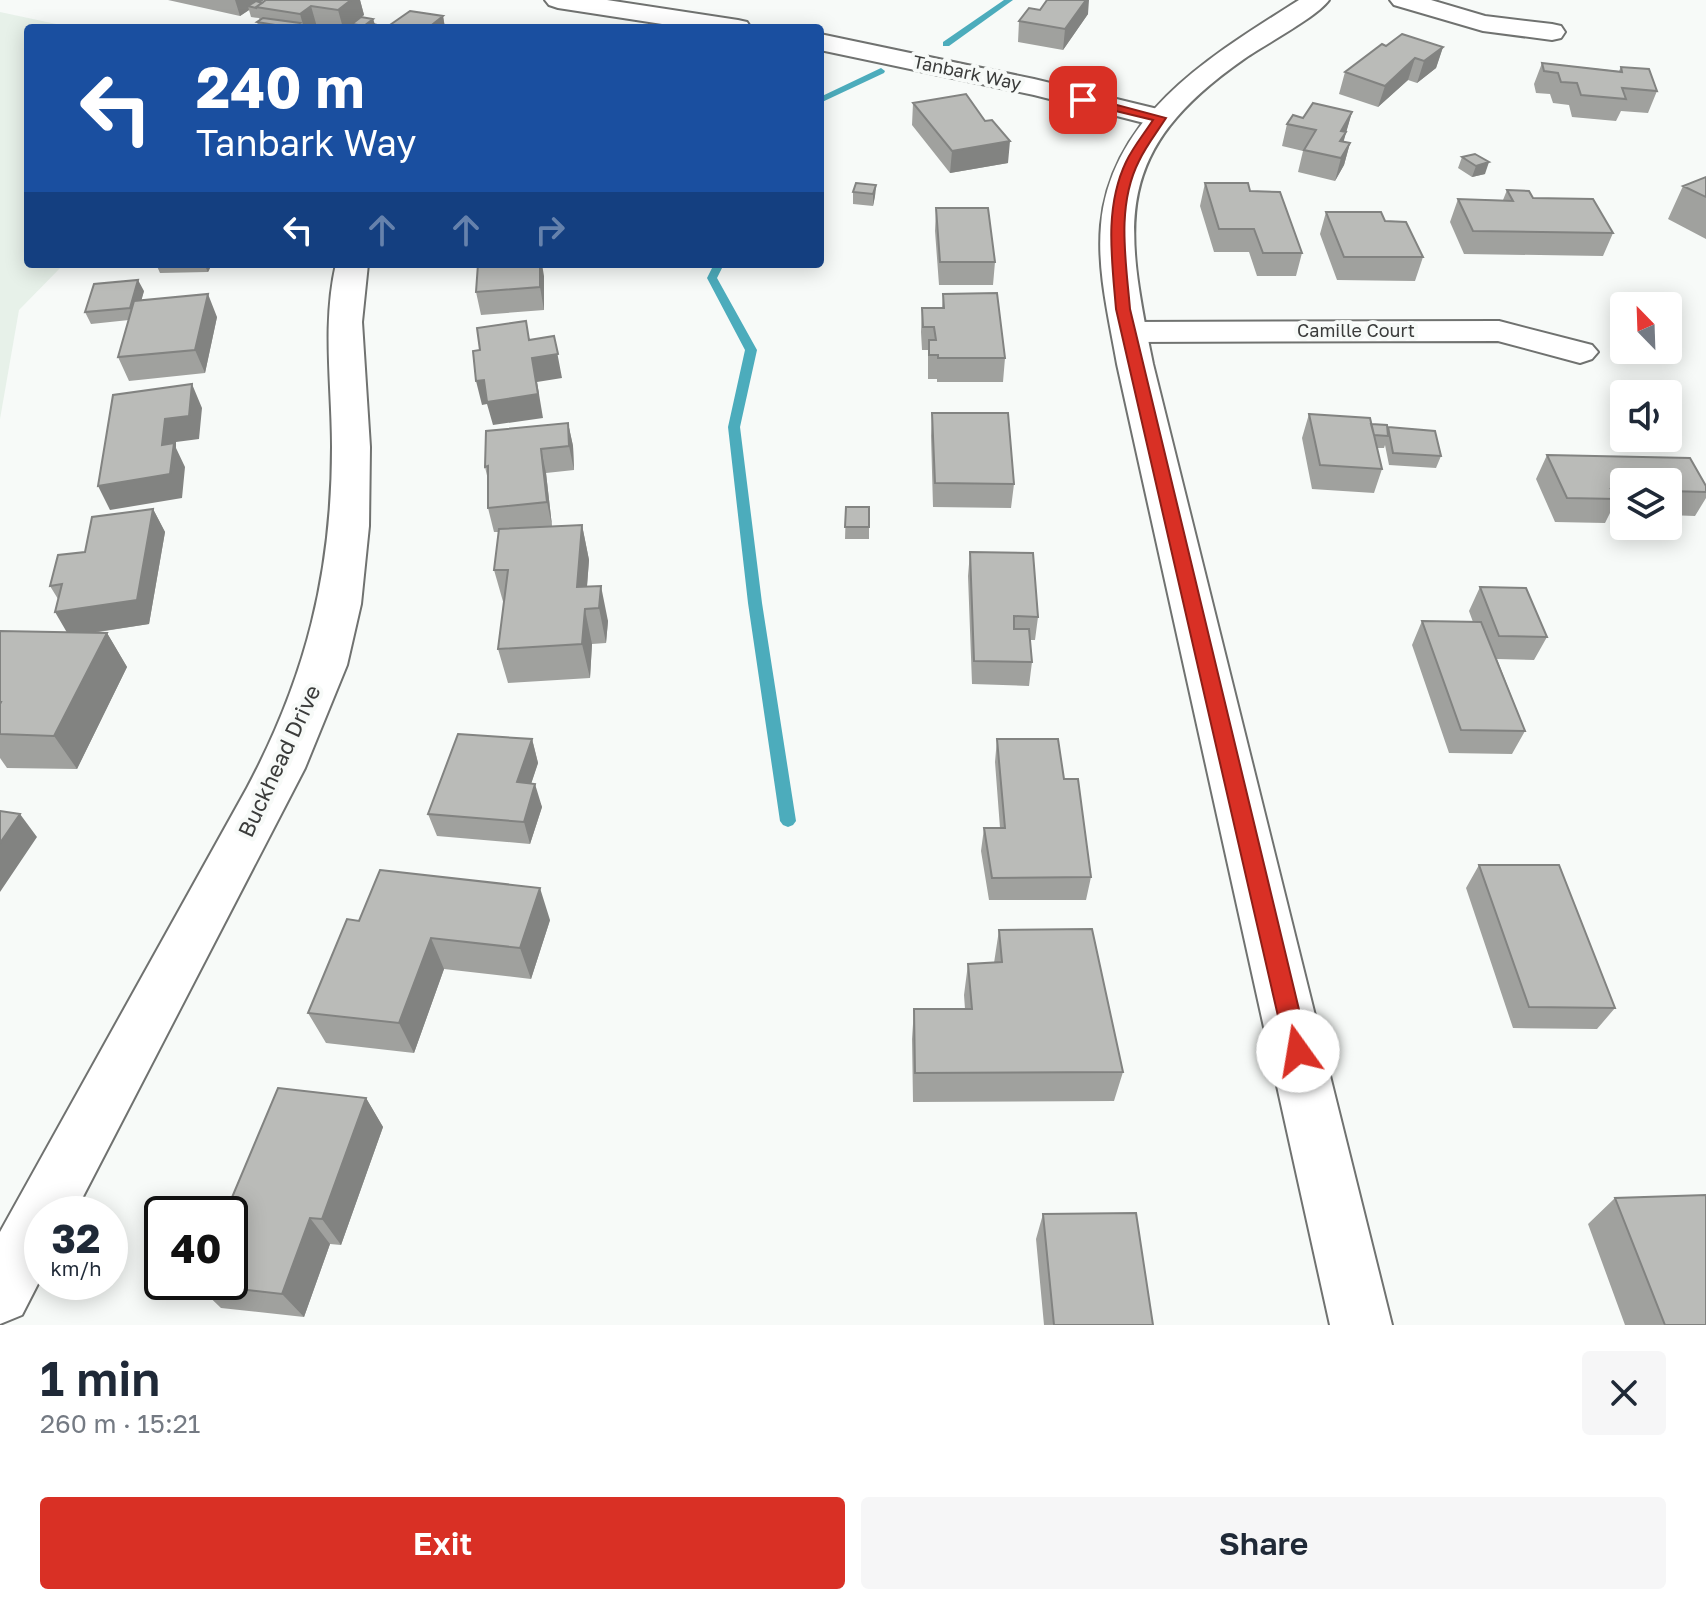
<!DOCTYPE html>
<meta charset="utf-8">
<style>
:root{--surface:#fff;--page:#f6f6f7;--text:#1f2937;--muted:#747a83;--accent:#d93025}
body{margin:0;font-family:"Golos Text",sans-serif;background:var(--page);color:var(--text);height:100vh;display:flex;flex-direction:column;font-size:30px;white-space:nowrap}
*{box-sizing:border-box;margin:0}
p{font-size:26px;color:var(--muted)}
.icon{flex:none;width:44px;height:44px;fill:none;stroke:currentColor;stroke-width:2;stroke-linecap:round;stroke-linejoin:round}
.map{position:relative;height:1325px;overflow:hidden}
.drawer{display:flex;flex-direction:column;background:var(--surface);flex:1}
.drawer>*{flex:none}
.top-card{position:absolute;left:24px;top:24px;width:800px;height:244px;border-radius:8px;box-shadow:0 4px 20px #0003;background:#1a4fa0;color:#fff;overflow:hidden}
.needle{width:52px;rotate:337deg}
.buttons{position:absolute;left:1610px;top:292px;display:grid;gap:16px}
.buttons a{display:grid;place-items:center;width:72px;height:72px;border-radius:8px;background:var(--surface);box-shadow:0 4px 20px #0003;font-size:40px}
.speed{position:absolute;left:24px;top:1196px;display:flex;gap:16px;font-size:40px;font-weight:700;text-align:center}
.speed>*{display:grid;place-content:center;width:104px;height:104px;border-radius:50%;background:var(--surface);box-shadow:0 4px 20px #0003;line-height:1}
.speed small{font-size:20px;font-weight:400}
.speed .limit{border:4px solid #111;border-radius:12px;background:#fff;color:#111}
.pin{position:absolute;display:grid;place-items:center;width:68px;height:68px;color:#fff;margin:-34px;border-radius:16px;box-shadow:0 4px 12px #0006}
.me{position:absolute;width:88px;margin:-44px;rotate:347deg;stroke-linejoin:round;filter:drop-shadow(0 0 6px #0008)}
.turn{display:flex;align-items:center;gap:28px;height:168px;padding:0 40px;font-size:36px}
.turn .icon{width:104px;height:104px;stroke-width:2.5}
.turn b{display:block;font-size:56px;line-height:68px}
.lanes{display:flex;align-items:center;height:76px;padding:0 40px;background:#0003;justify-content:center;gap:40px;direction:ltr}
.lanes .off{opacity:.35}
.round{display:grid;place-items:center;flex:none;width:84px;height:84px;border-radius:8px;background:var(--page)}
.head{display:flex;align-items:center;justify-content:space-between;height:136px;padding:0 40px}
h1{font-size:48px;font-weight:600;line-height:60px}
.button{display:flex;gap:16px;margin-top:auto;padding:16px 40px}
.button a{flex:1;height:92px;border-radius:8px;background:var(--accent);color:#fff;font-size:32px;font-weight:600;line-height:92px;text-align:center}
.button a+a{background:var(--page);color:var(--text)}
.map>svg:first-child{display:block}
.built{fill:#e7f1e9}
.lines{fill:none;stroke-linecap:round;stroke-linejoin:round}
.stream{fill:#4cacbc;fill-rule:evenodd}
.minor-casing{stroke:#707270;stroke-width:4}
.tertiary-casing{stroke:#707270;stroke-width:4}
.minor{fill:#fff;fill-rule:evenodd}
.tertiary{fill:#fff;fill-rule:evenodd}
.wall{fill:#a0a19e}
.shaded-wall{fill:#828381}
.building{fill:#babbb8;stroke:#828381;stroke-width:2}
.route{fill:#d93025;stroke:#8d1f18;stroke-width:2}
.labels{text-anchor:middle;stroke-width:8;stroke-linejoin:round;paint-order:stroke}
.far-street-label{font-size:18px;fill:#3b3c3b;stroke:#f7faf8}
.street-label{font-size:22px;fill:#3b3c3b;stroke:#f7faf8}
</style>
<div class="map">
<svg width="1706" height="1325" viewBox="0 0 1706 1325">
<rect width="100%" height="100%" fill="#f7faf8"/>
<path class="built" d="M 0,12 L 75,28 L 28,28 L 28,264 L 64,264 L 19,310 L 0,419 Z"/>
<g class="lines">
<path class="stream" d="M 1004,0 L 1013,0 L 949,46 L 943,46 L 943,42 Z
M 881,68 L 885,71 L 884,73 L 820,103 L 820,97 Z
M 714,264 L 724,264 L 717,278 L 757,350 L 740,427 L 762,603 L 796,821 L 793,825 L 788,827 L 783,825 L 780,821 L 748,603 L 728,427 L 745,350 L 707,278 Z"/>
<defs>
<path id="minor" d="M 545,0 L 607,0 L 738,20 L 747,22 L 751,28 L 688,28 L 558,8 L 549,5 Z
M 1390,0 L 1431,0 L 1485,16 L 1552,24 L 1561,26 L 1565,32 L 1561,38 L 1552,40 L 1483,31 L 1394,5 Z
M 820,34 L 1034,79 L 1170,112 L 1174,118 L 1170,124 L 1160,127 L 1034,95 L 820,50 Z
M 336,264 L 368,264 L 362,322 L 370,447 L 369,526 L 361,604 L 347,665 L 305,768 L 74,1214 L 42,1214 L 42,1276 L 22,1315 L 0,1324 L 0,1232 L 247,788 C 306,677 332,573 332,447 C 332,386 322,324 336,264 Z
M 1499,321 L 1592,345 L 1598,352 L 1592,359 L 1580,363 L 1498,341 L 1129,342 L 1117,339 L 1112,332 L 1117,325 L 1129,322 Z"/>
<path id="tertiary" d="M 1299,0 L 1329,0 C 1317,17 1264,45 1244,59 C 1112,151 1124,222 1153,364 L 1392,1325 L 1330,1325 L 1117,364 C 1109,318 1097,271 1101,225 C 1111,114 1214,54 1299,0 Z"/>
</defs>
<use href="#minor" class="minor-casing"/>
<use href="#tertiary" class="tertiary-casing"/>
<use href="#minor" class="minor"/>
<use href="#tertiary" class="tertiary"/>
</g>
<path class="wall" d="M 168,0 L 264,0 L 261,2 L 360,0 L 364,15 L 361,17 L 373,19 L 375,25 L 387,27 L 443,16 L 445,28 L 353,28 L 352,24 L 347,28 L 317,27 L 315,28 L 259,28 L 257,22 L 260,20 L 259,18 L 251,17 L 249,10 L 240,16 Z
M 1040,10 L 1088,14 L 1063,50 L 1018,42 L 1019,21 Z
M 1386,46 L 1443,47 L 1436,68 L 1417,83 L 1408,80 L 1378,107 L 1339,94 L 1345,72 Z
M 1542,63 L 1619,71 L 1621,67 L 1657,91 L 1648,113 L 1621,111 L 1616,121 L 1572,117 L 1569,105 L 1553,103 L 1550,94 L 1536,93 L 1534,84 Z
M 913,103 L 1008,163 L 950,173 L 912,125 Z
M 1352,112 L 1343,142 L 1350,143 L 1344,165 L 1335,181 L 1298,172 L 1303,151 L 1282,146 L 1287,124 L 1303,118 Z
M 1475,154 L 1485,174 L 1472,177 L 1458,168 L 1462,157 Z
M 1706,177 L 1706,239 L 1668,219 L 1683,186 Z
M 1205,183 L 1250,191 L 1302,253 L 1296,276 L 1257,276 L 1249,252 L 1214,252 L 1200,206 Z
M 876,185 L 875,196 L 873,206 L 853,204 L 853,192 Z
M 1507,190 L 1533,198 L 1613,233 L 1603,256 L 1464,254 L 1450,222 L 1458,199 L 1503,200 Z
M 936,208 L 995,262 L 993,285 L 939,285 L 935,231 Z
M 1326,212 L 1385,221 L 1423,257 L 1415,281 L 1337,280 L 1320,234 Z
M 156,264 L 212,264 L 208,272 L 160,273 Z
M 544,276 L 544,310 L 481,315 L 476,292 Z
M 144,291 L 141,300 L 217,317 L 205,373 L 129,381 L 118,357 L 129,320 L 91,324 L 85,312 Z
M 943,294 L 1005,358 L 1003,382 L 937,382 L 937,379 L 928,379 L 928,350 L 922,350 L 921,332 L 922,308 L 942,308 Z
M 932,413 L 1014,484 L 1011,508 L 933,507 L 931,436 Z
M 1309,414 L 1371,424 L 1388,429 L 1388,427 L 1441,456 L 1436,468 L 1389,465 L 1385,445 L 1384,448 L 1377,448 L 1382,469 L 1374,493 L 1312,489 L 1302,438 Z
M 568,423 L 573,446 L 574,470 L 546,473 L 552,526 L 582,525 L 589,560 L 587,587 L 608,621 L 606,643 L 592,644 L 590,678 L 508,683 L 498,649 L 504,605 L 494,570 L 499,532 L 494,532 L 488,508 L 488,480 L 485,467 Z
M 1547,455 L 1706,486 L 1706,498 L 1695,516 L 1668,515 L 1668,482 L 1624,482 L 1624,513 L 1610,513 L 1605,523 L 1555,522 L 1536,479 Z
M 846,507 L 869,507 L 869,539 L 845,539 Z
M 153,509 L 165,532 L 149,624 L 92,633 L 107,633 L 127,667 L 77,769 L 7,768 L 0,758 L 0,631 L 67,632 L 58,599 L 50,586 L 85,552 Z
M 970,552 L 1038,617 L 1035,640 L 1030,640 L 1032,662 L 1029,686 L 972,684 L 968,576 Z
M 1480,587 L 1547,637 L 1534,660 L 1497,659 L 1525,731 L 1512,754 L 1449,753 L 1412,645 L 1422,621 L 1473,622 L 1469,611 Z
M 532,739 L 538,763 L 531,784 L 542,807 L 530,844 L 437,836 L 428,814 Z
M 997,739 L 1064,779 L 1091,877 L 1086,900 L 989,900 L 981,851 L 984,828 L 1000,828 L 995,762 Z
M 1479,865 L 1615,1008 L 1597,1029 L 1513,1028 L 1466,888 Z
M 550,920 L 531,979 L 444,969 L 414,1053 L 326,1043 L 308,1013 L 359,921 Z
M 999,930 L 1123,1072 L 1114,1101 L 913,1102 L 912,1039 L 914,1009 L 965,1009 L 964,995 L 968,964 L 994,963 Z
M 366,1098 L 383,1127 L 341,1245 L 330,1244 L 304,1317 L 221,1308 L 196,1284 Z
M 1615,1198 L 1706,1325 L 1625,1325 L 1588,1224 Z
M 1043,1214 L 1153,1325 L 1044,1325 L 1036,1239 Z"/>
<path class="shaded-wall" d="M 235,0 L 264,0 L 253,7 L 248,6 L 249,10 L 240,16 Z
M 351,0 L 360,0 L 364,15 L 347,28 L 343,28 L 338,10 Z
M 1086,0 L 1089,0 L 1088,14 L 1063,50 L 1065,29 Z
M 311,6 L 317,27 L 315,28 L 304,28 L 300,14 Z
M 443,16 L 445,28 L 428,28 Z
M 373,19 L 376,28 L 364,28 L 364,26 Z
M 1443,47 L 1436,68 L 1417,83 L 1424,61 Z
M 1415,58 L 1408,80 L 1378,107 L 1385,86 Z
M 1352,112 L 1340,154 L 1341,131 Z
M 1010,141 L 1008,163 L 950,173 L 952,151 Z
M 1350,143 L 1344,165 L 1335,181 L 1341,158 Z
M 1489,162 L 1485,174 L 1472,177 L 1476,166 Z
M 876,185 L 875,196 L 873,206 L 873,194 Z
M 204,264 L 212,264 L 208,272 Z
M 540,264 L 542,264 L 544,276 L 544,310 L 540,287 Z
M 138,280 L 144,291 L 136,320 L 130,308 Z
M 208,294 L 217,317 L 205,373 L 195,350 Z
M 554,336 L 562,378 L 537,382 L 543,418 L 493,425 L 487,404 L 482,405 L 476,381 L 532,358 Z
M 192,384 L 202,408 L 199,439 L 176,442 L 176,448 L 185,467 L 182,498 L 110,510 L 98,486 L 162,445 L 165,419 Z
M 568,423 L 573,446 L 574,470 L 569,446 Z
M 541,449 L 546,473 L 552,526 L 547,502 Z
M 153,509 L 165,532 L 149,624 L 69,636 L 55,612 Z
M 582,525 L 589,560 L 585,610 L 592,644 L 590,678 L 582,644 L 577,587 Z
M 601,586 L 608,621 L 606,643 L 599,608 Z
M 107,633 L 127,667 L 77,769 L 54,736 Z
M 532,739 L 538,763 L 524,805 L 517,782 Z
M 535,784 L 542,807 L 530,844 L 524,822 Z
M 20,814 L 37,837 L 0,892 L 0,843 Z
M 540,888 L 550,920 L 531,979 L 520,948 Z
M 431,938 L 444,969 L 414,1053 L 399,1023 Z
M 366,1098 L 383,1127 L 341,1245 L 322,1219 Z
M 310,1218 L 330,1244 L 304,1317 L 282,1294 Z"/>
<path class="building" d="M 266,0 L 351,0 L 338,10 L 311,6 L 300,14 L 256,7 Z
M 1047,0 L 1086,0 L 1065,29 L 1019,21 L 1029,8 L 1040,10 Z
M 256,1 L 262,3 L 256,7 L 256,8 L 248,6 Z
M 410,11 L 443,16 L 428,28 L 368,28 L 373,24 L 387,27 Z
M 361,17 L 373,19 L 364,26 L 352,24 Z
M 263,18 L 300,23 L 293,28 L 257,22 Z
M 1402,34 L 1443,47 L 1424,61 L 1415,58 L 1385,86 L 1345,72 L 1382,44 L 1386,46 Z
M 1542,63 L 1622,72 L 1621,67 L 1649,69 L 1657,91 L 1622,88 L 1626,99 L 1581,95 L 1577,83 L 1561,82 L 1558,73 L 1544,71 Z
M 966,94 L 985,121 L 992,120 L 1010,141 L 952,151 L 913,103 Z
M 1313,103 L 1352,112 L 1341,131 L 1346,132 L 1340,141 L 1350,143 L 1341,158 L 1304,150 L 1316,130 L 1287,124 L 1293,115 L 1303,118 Z
M 1475,154 L 1489,162 L 1476,166 L 1462,157 Z
M 1706,177 L 1706,197 L 1683,186 Z
M 856,183 L 876,185 L 873,194 L 853,192 Z
M 1205,183 L 1248,183 L 1250,191 L 1280,192 L 1302,253 L 1263,253 L 1254,229 L 1219,229 Z
M 1507,190 L 1529,191 L 1533,198 L 1593,199 L 1613,233 L 1473,231 L 1458,199 L 1513,201 Z
M 936,208 L 988,208 L 995,262 L 940,262 Z
M 1326,212 L 1381,212 L 1385,221 L 1406,222 L 1423,257 L 1344,257 Z
M 478,264 L 540,264 L 540,287 L 476,292 Z
M 138,280 L 130,308 L 85,312 L 94,284 Z
M 997,293 L 1005,358 L 938,358 L 938,355 L 929,355 L 929,340 L 936,340 L 934,327 L 923,327 L 922,308 L 944,308 L 943,294 Z
M 208,294 L 195,350 L 118,357 L 134,301 Z
M 526,321 L 529,340 L 554,336 L 558,354 L 532,358 L 538,394 L 487,402 L 484,380 L 476,381 L 473,351 L 480,350 L 477,328 Z
M 192,384 L 189,416 L 165,419 L 162,445 L 174,443 L 170,474 L 98,486 L 113,395 Z
M 932,413 L 1008,413 L 1014,484 L 935,483 Z
M 1309,414 L 1370,418 L 1382,469 L 1320,465 Z
M 568,423 L 569,446 L 541,449 L 547,502 L 488,508 L 488,466 L 485,467 L 486,431 Z
M 1371,424 L 1387,425 L 1388,436 L 1374,435 Z
M 1388,427 L 1435,431 L 1441,456 L 1393,453 Z
M 1547,455 L 1690,458 L 1706,486 L 1706,492 L 1668,491 L 1668,482 L 1624,482 L 1624,489 L 1611,489 L 1617,499 L 1567,498 Z
M 846,507 L 869,507 L 869,527 L 845,527 Z
M 153,509 L 137,600 L 55,612 L 62,584 L 50,586 L 58,555 L 85,552 L 92,517 Z
M 582,525 L 577,587 L 601,586 L 599,608 L 585,609 L 582,644 L 498,649 L 508,570 L 494,570 L 499,529 Z
M 970,552 L 1033,553 L 1038,617 L 1014,616 L 1014,629 L 1029,629 L 1032,662 L 974,661 Z
M 1480,587 L 1526,588 L 1547,637 L 1499,636 Z
M 1422,621 L 1481,622 L 1525,731 L 1461,730 Z
M 0,631 L 107,633 L 54,736 L 0,734 L 0,704 L 1,702 L 0,702 Z
M 458,734 L 532,739 L 517,782 L 535,784 L 524,822 L 428,814 Z
M 997,739 L 1058,739 L 1064,779 L 1078,779 L 1091,877 L 992,878 L 984,828 L 1005,828 Z
M 0,811 L 20,814 L 0,843 Z
M 1479,865 L 1559,865 L 1615,1008 L 1529,1007 Z
M 380,870 L 540,888 L 520,948 L 431,938 L 399,1023 L 308,1013 L 347,919 L 359,921 Z
M 1092,929 L 1123,1072 L 915,1073 L 914,1009 L 972,1009 L 968,964 L 1002,962 L 999,930 Z
M 278,1088 L 366,1098 L 322,1219 L 310,1218 L 282,1294 L 196,1284 L 197,1282 L 230,1282 L 230,1214 L 225,1214 Z
M 1706,1195 L 1706,1325 L 1665,1325 L 1615,1198 Z
M 1136,1213 L 1153,1325 L 1054,1325 L 1043,1214 Z"/>
<path class="route" d="M 1083,96 L 1166,118 C 1157,132 1146,146 1139,161 C 1116,206 1126,261 1130,309 L 1309,1051 L 1306,1058 L 1298,1062 L 1290,1058 L 1286,1051 L 1116,309 C 1112,260 1104,208 1126,162 C 1133,147 1144,134 1153,120 L 1078,102 L 1078,97 Z"/>
<g class="labels">
<g class="far-street-label">
<text transform="translate(967 73) rotate(12)" y="6">Tanbark Way</text>
<text x="1356" y="337">Camille Court</text>
</g>
<g class="street-label">
<text transform="translate(279 761) rotate(-65)" y="8">Buckhead Drive</text>
</g>
</g>
</svg>
<div class="buttons">
<a><svg class="needle" viewBox="-14 -14 28 28"><path d="M0-13l5 13h-10z" fill="#e53935"/><path d="M0 13l5-13h-10z" fill="#747a83"/></svg></a>
<a><svg class="icon" aria-label="sound" viewBox="0 0 24 24"><path d="M4 9h4l5-4v14l-5-4H4zM17 9q2 3 0 6"/></svg></a>
<a><svg class="icon" aria-label="layers" viewBox="0 0 24 24"><path d="M12 4l9 5-9 5-9-5zM3 14l9 5 9-5"/></svg></a>
</div>
<div class="speed"><div>32<small>km/h</small></div><div class="limit">40</div></div>
<div class="pin" style="left:1083px;top:100px;background:#d93025"><svg class="icon" aria-label="arrive" viewBox="0 0 24 24"><path d="M6 21V4h12l-3 4 3 4H6"/></svg></div>
<svg class="me" style="left:1298px;top:1051px" viewBox="-20 -20 40 40"><circle r="19" fill="#fff"/><path d="M0-13L10 11 0 6-10 11z" fill="#d93025"/></svg>
<div class="top-card">
<div class="turn"><svg class="icon" aria-label="left" viewBox="0 0 24 24"><path d="M17 20v-9H6M10 6l-5 5 5 5"/></svg><div><b>240 m</b>Tanbark Way</div></div>
<div class="lanes"><svg class="icon" aria-label="left" viewBox="0 0 24 24"><path d="M17 20v-9H6M10 6l-5 5 5 5"/></svg><svg class="icon off" aria-label="ahead" viewBox="0 0 24 24"><path d="M12 20V5M6 11l6-6 6 6"/></svg><svg class="icon off" aria-label="ahead" viewBox="0 0 24 24"><path d="M12 20V5M6 11l6-6 6 6"/></svg><svg class="icon off" aria-label="right" viewBox="0 0 24 24"><path d="M7 20v-9h11M14 6l5 5-5 5"/></svg></div>
</div>
</div>
<section class="drawer">
<div class="head"><div><h1>1 min</h1><p>260 m · 15:21</p></div><a class="round"><svg class="icon" aria-label="close" viewBox="0 0 24 24"><path d="M6 6l12 12M18 6L6 18"/></svg></a></div>
<div class="button"><a>Exit</a><a>Share</a></div>
</section>
